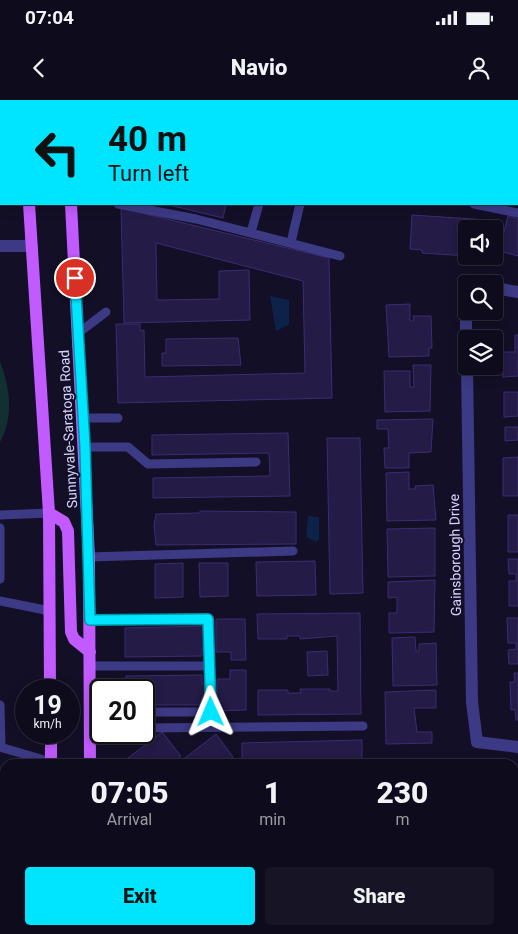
<!DOCTYPE html>
<style>
:root{--surface:#0e0b1c;--page:#171425;--text:#f1f3f6;--muted:#9b9ba3;--line:#2e2b3b;--accent:#00e5ff}
body{margin:0;font-family:Roboto,sans-serif;background:var(--page);color:var(--text);height:100vh;display:flex;flex-direction:column;font-size:19px;white-space:nowrap}
*{box-sizing:border-box;margin:0}
p{font-size:16px;color:var(--muted)}
.icon{flex:none;width:28px;height:28px;fill:none;stroke:currentColor;stroke-width:2;stroke-linecap:round;stroke-linejoin:round}
.map{position:relative;flex:1;overflow:hidden}
.panel{position:absolute;left:0px;top:659px;width:519px;height:176px;display:flex;flex-direction:column;background:var(--surface);border-radius:15px 15px 0 0;box-shadow:0 2px 12px #0003,0 0 0 1px var(--line)}
.panel>*{flex:none}
.hud{position:absolute;left:0px;top:0px;width:519px;height:105px;box-shadow:0 2px 12px #0003,0 0 0 1px var(--line);background:#00e5ff;color:#111;overflow:hidden}
.tools{position:absolute;left:458px;top:120px;display:grid;gap:10px}
.tools a{display:grid;place-items:center;width:45px;height:45px;border-radius:5px;background:var(--surface);box-shadow:0 2px 12px #0003,0 0 0 1px var(--line);font-size:25px}
.speed{position:absolute;left:15px;top:579px;display:flex;gap:10px;font-size:25px;font-weight:700;text-align:center}
.speed>*{display:grid;place-content:center;width:65px;height:65px;border-radius:50%;background:var(--surface);box-shadow:0 2px 12px #0003,0 0 0 1px var(--line);line-height:1}
.speed small{font-size:12px;font-weight:400}
.speed .limit{border:2px solid #111;border-radius:8px;background:#fff;color:#111}
.pin{position:absolute;display:grid;place-items:center;width:42px;height:42px;color:#fff;margin:-21px;border:2px solid #fff;border-radius:50%;box-shadow:0 1px 5px #0007}
.me{position:absolute;width:55px;margin:-28px;rotate:359deg;stroke-linejoin:round;filter:drop-shadow(0 0 4px #0008)}
.turn{display:flex;align-items:center;gap:18px;height:105px;padding:0 25px;font-size:22px}
.turn .icon{width:65px;height:65px;stroke-width:2.5}
.turn b{display:block;font-size:35px;line-height:42px}
.eta{display:flex;justify-content:space-evenly;align-items:center;height:85px;text-align:center}
.eta b{font-size:30px;font-weight:800;line-height:35px}
.cta{display:flex;gap:10px;margin-top:auto;padding:10px 25px}
.cta a{flex:1;height:58px;border-radius:5px;background:var(--accent);color:#111;font-size:20px;font-weight:800;line-height:58px;text-align:center}
.cta a+a{background:var(--page);color:var(--text)}
.status{display:flex;justify-content:space-between;align-items:center;height:35px;padding:0 25px;background:var(--surface);direction:ltr}
.status svg{height:14px;fill:currentColor}
header{display:flex;justify-content:space-between;align-items:center;height:65px;padding:0 25px;background:var(--surface);font-size:22px;font-weight:800}
.map>svg:first-child{display:block}
.green{fill:#12302f}
.water{fill:#0c2248}
.building{fill:#241b47;stroke:#3b2d73}
.lines{fill:none;stroke-linecap:round;stroke-linejoin:round}
.path{stroke:#2fb8b0;stroke-width:3;stroke-dasharray:2.5 4;stroke-linecap:butt}
.lane{stroke:#3d3a85;stroke-width:9}
.street{stroke:#3d3a85;stroke-width:12}
.primary{stroke:#c25bff;stroke-width:12}
.route-casing{stroke:#0095a6;stroke-width:12}
.route{stroke:#00e5ff;stroke-width:9}
.labels{text-anchor:middle;stroke-width:4;stroke-linejoin:round;paint-order:stroke}
.street-label{font-size:14px;fill:#d9d4ff;stroke:#130f26}
</style>
<div class="status"><b>07:04</b><svg viewBox="0 0 49 12"><path d="M0 12V9h3v3zM5 12V6h3v6zM10 12V3h3v9zM15 12V0h3v12zM26 1h20v11H26zM47 4h2v5h-2z"/></svg></div>
<header><svg class="icon" aria-label="back" viewBox="0 0 24 24"><path d="M15 5l-7 7 7 7"/></svg>Navio<svg class="icon" aria-label="person" viewBox="0 0 24 24"><circle cx="12" cy="8" r="4"/><path d="M4 21q1-7 8-7t8 7"/></svg></header>
<div class="map">
<svg width="518" height="834" viewBox="0 0 518 834">
<rect width="100%" height="100%" fill="#130f26"/>
<path class="green" d="M 0,262 C 10,287 14,317 0,342 Z"/>
<path class="water" d="M 270,196 L 289,200 L 289,225 L 276,231 Z
M 308,416 L 319,417 L 319,439 L 317,442 L 306,437 Z"/>
<path class="building" d="M 266,0 L 326,0 L 265,1 Z
M 395,0 L 429,0 L 395,1 Z
M 475,0 L 513,0 L 475,1 Z
M 165,104 L 219,104 L 226,105 L 223,118 Z
M 121,108 L 329,158 L 332,298 L 118,303 L 116,224 L 140,224 L 140,231 L 144,230 L 145,277 L 305,273 L 303,181 L 156,143 L 157,200 L 219,199 L 219,171 L 249,170 L 250,220 L 124,223 Z
M 412,115 L 488,120 L 487,129 L 466,129 L 466,156 L 422,153 L 422,150 L 410,149 Z
M 508,116 L 518,119 L 518,156 L 499,151 Z
M 410,204 L 410,221 L 414,221 L 413,216 L 431,216 L 432,248 L 429,248 L 429,256 L 389,257 L 386,205 Z
M 515,235 L 518,235 L 518,276 L 503,277 L 502,252 L 515,252 Z
M 238,238 L 241,265 L 162,266 L 162,253 L 166,253 L 166,239 Z
M 413,265 L 431,265 L 430,311 L 385,312 L 384,271 L 410,271 L 410,287 L 414,287 Z
M 504,292 L 518,292 L 518,316 L 504,317 Z
M 433,319 L 431,352 L 409,353 L 409,368 L 385,368 L 384,348 L 389,348 L 388,329 L 377,329 L 377,320 Z
M 505,327 L 518,327 L 518,340 L 505,341 Z
M 288,333 L 290,396 L 153,398 L 153,378 L 270,376 L 269,353 L 152,355 L 152,335 Z
M 327,338 L 360,338 L 363,493 L 330,494 Z
M 518,357 L 518,396 L 503,396 L 503,358 Z
M 409,372 L 409,389 L 416,389 L 415,386 L 433,385 L 436,420 L 387,421 L 386,373 Z
M 200,411 L 296,412 L 296,444 L 156,445 L 154,425 L 156,414 L 200,413 Z
M 508,415 L 518,415 L 518,452 L 508,452 Z
M 435,428 L 435,476 L 388,477 L 387,429 Z
M 508,459 L 518,459 L 518,506 L 509,506 L 509,481 L 516,481 L 516,474 L 509,474 Z
M 315,461 L 316,495 L 257,496 L 256,462 Z
M 183,463 L 183,497 L 155,498 L 155,464 Z
M 199,463 L 228,463 L 228,496 L 200,497 Z
M 435,480 L 434,532 L 389,533 L 389,513 L 397,513 L 397,497 L 388,498 L 388,482 Z
M 360,513 L 361,614 L 258,615 L 258,590 L 288,590 L 288,593 L 301,593 L 300,589 L 330,589 L 330,591 L 338,591 L 337,536 L 300,539 L 300,536 L 287,536 L 287,539 L 258,539 L 257,514 Z
M 507,518 L 518,518 L 518,564 L 509,564 L 508,550 L 516,549 L 516,543 L 508,543 Z
M 216,519 L 245,519 L 246,560 L 231,560 L 231,552 L 216,552 Z
M 204,526 L 205,548 L 202,548 L 202,556 L 125,557 L 125,528 Z
M 415,537 L 416,551 L 419,551 L 419,544 L 436,543 L 437,585 L 393,586 L 392,538 Z
M 327,551 L 328,575 L 308,576 L 307,552 Z
M 230,570 L 246,570 L 246,610 L 217,611 L 217,579 L 230,579 Z
M 514,573 L 518,573 L 518,620 L 516,620 L 515,609 L 511,610 L 510,582 L 515,582 Z
M 202,575 L 202,584 L 205,584 L 205,605 L 144,605 L 144,590 L 124,590 L 126,576 Z
M 436,590 L 436,608 L 414,608 L 417,632 L 432,632 L 432,643 L 386,644 L 385,592 Z
M 162,632 L 181,656 L 171,664 L 120,664 Z
M 216,634 L 233,657 L 224,664 L 177,664 Z
M 362,640 L 362,664 L 242,664 L 242,643 Z
M 515,691 L 518,691 L 518,733 L 516,733 Z
M 147,830 L 210,830 L 210,834 L 147,834 Z
M 259,830 L 335,830 L 335,834 L 258,834 Z"/>
<g class="lines">
<path class="path" d="M 0,58 L 1,58
M 0,680 L 5,680
M 0,766 L 5,766"/>
<path class="lane" d="M 193,0 L 193,1
M 465,1 L 466,0
M 118,104 L 196,119 L 340,156
M 474,104 L 518,113
M 251,132 L 259,104
M 291,142 L 300,104
M 77,234 L 106,212
M 83,318 L 118,318
M 85,347 L 128,347 L 148,364 L 256,362
M 0,415 L 49,413
M 0,428 L 0,479
M 89,457 L 293,451
M 0,501 L 50,511
M 90,520 L 209,519 L 211,612 L 144,612
M 90,566 L 210,566
M 0,605 L 1,647
M 90,612 L 101,613
M 144,628 L 363,626
M 90,636 L 110,632
M 0,647 L 51,662
M 244,830 L 244,834
M 356,830 L 356,834
M 476,834 L 518,833"/>
<path class="street" d="M 0,146 L 32,146
M 494,188 L 518,192
M 466,239 L 466,220 L 469,211
M 467,266 L 472,602 L 477,642 L 518,647"/>
<path class="primary" d="M 23,0 L 23,1
M 64,0 L 64,1
M 29,104 L 49,413 L 50,590
M 71,104 L 89,457 L 90,664
M 49,413 L 64,422 L 68,431 L 71,532 L 74,539 L 90,552
M 51,632 L 51,664
M 46,830 L 46,834
M 90,834 L 90,830"/>
</g>
<g class="lines">
<defs>
<path id="route" d="M 75,178 L 85,347 L 90,520 L 208,519 L 211,612"/>
</defs>
<use href="#route" class="route-casing"/>
<use href="#route" class="route"/>
</g>
<g class="labels">
<g class="street-label">
<text transform="translate(68 329) rotate(-93)" y="5">Sunnyvale-Saratoga Road</text>
<text transform="translate(455 455) rotate(-91)" y="5">Gainsborough Drive</text>
</g>
</g>
</svg>
<div class="tools">
<a><svg class="icon" aria-label="sound" viewBox="0 0 24 24"><path d="M4 9h4l5-4v14l-5-4H4zM17 9q2 3 0 6"/></svg></a>
<a><svg class="icon" aria-label="search" viewBox="0 0 24 24"><circle cx="10" cy="10" r="6"/><path d="M15 15l6 6"/></svg></a>
<a><svg class="icon" aria-label="layers" viewBox="0 0 24 24"><path d="M12 4l9 5-9 5-9-5zM3 14l9 5 9-5"/></svg></a>
</div>
<div class="speed"><div>19<small>km/h</small></div><div class="limit">20</div></div>
<div class="pin" style="left:75px;top:178px;background:#d93025"><svg class="icon" aria-label="arrive" viewBox="0 0 24 24"><path d="M6 21V4h12l-3 4 3 4H6"/></svg></div>
<svg class="me" style="left:211px;top:612px" viewBox="-20 -20 40 40"><path d="M0-17L14 15 0 8-14 15z" fill="#00e5ff" stroke="#fff" stroke-width="4"/></svg>
<div class="hud">
<div class="turn"><svg class="icon" aria-label="left" viewBox="0 0 24 24"><path d="M17 20v-9H6M10 6l-5 5 5 5"/></svg><div><b>40 m</b>Turn left</div></div>
</div>
<section class="panel">
<div class="eta">
<div><b>07:05</b><p>Arrival</p></div>
<div><b>1</b><p>min</p></div>
<div><b>230</b><p>m</p></div>
</div>
<div class="cta"><a>Exit</a><a>Share</a></div>
</section>
</div>
